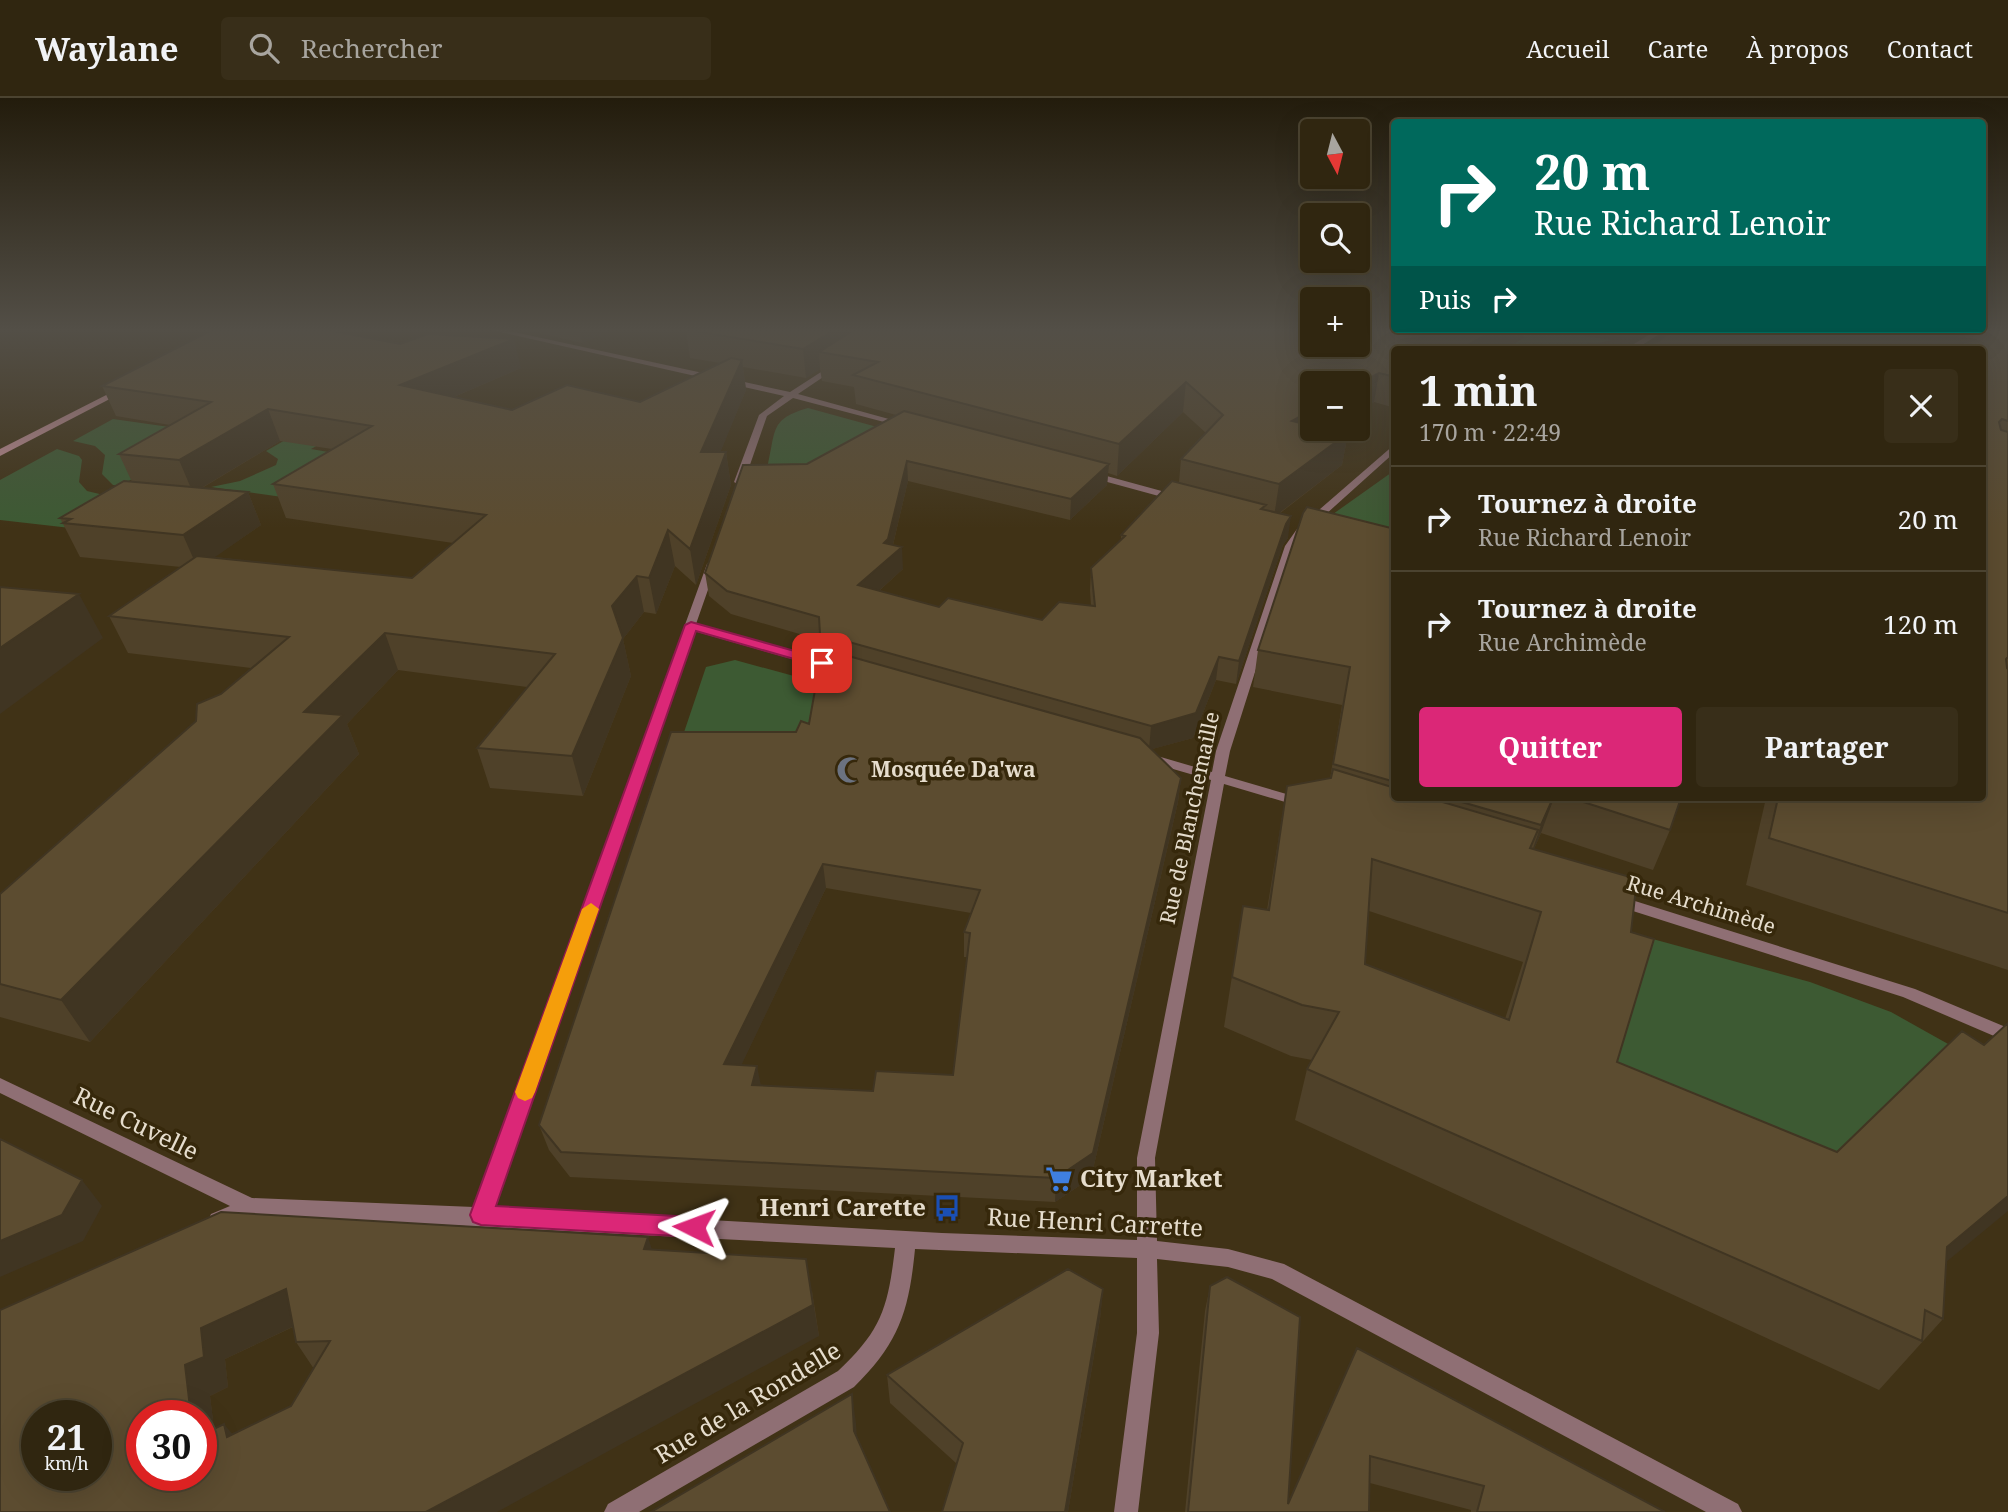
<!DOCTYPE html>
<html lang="fr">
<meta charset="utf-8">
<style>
:root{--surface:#302610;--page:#382e19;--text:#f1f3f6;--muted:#a8a59f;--line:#4b4330;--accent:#db2777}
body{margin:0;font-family:"Noto Serif",serif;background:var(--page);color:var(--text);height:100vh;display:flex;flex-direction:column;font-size:26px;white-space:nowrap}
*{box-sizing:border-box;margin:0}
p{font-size:23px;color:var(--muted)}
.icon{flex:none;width:38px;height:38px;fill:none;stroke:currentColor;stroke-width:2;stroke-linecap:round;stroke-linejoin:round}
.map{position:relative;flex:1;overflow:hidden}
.sheet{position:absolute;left:1391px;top:248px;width:595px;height:455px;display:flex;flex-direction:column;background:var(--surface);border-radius:7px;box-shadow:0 7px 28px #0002,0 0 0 2px var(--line)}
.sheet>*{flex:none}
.banner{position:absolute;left:1391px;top:21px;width:595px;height:214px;border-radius:7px;box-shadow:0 7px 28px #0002,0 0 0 2px var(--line);background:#00695c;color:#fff;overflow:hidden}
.needle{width:46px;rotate:173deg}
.controls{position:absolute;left:1300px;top:21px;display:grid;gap:14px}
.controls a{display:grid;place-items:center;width:70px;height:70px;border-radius:7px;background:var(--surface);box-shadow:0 7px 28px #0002,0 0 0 2px var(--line);font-size:35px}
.speed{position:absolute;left:21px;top:1302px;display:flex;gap:14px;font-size:35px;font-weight:700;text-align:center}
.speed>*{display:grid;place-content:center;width:91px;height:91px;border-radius:50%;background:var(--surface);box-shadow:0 7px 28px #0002,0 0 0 2px var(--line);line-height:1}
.speed small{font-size:18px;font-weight:400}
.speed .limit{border:10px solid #d22;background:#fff;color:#111}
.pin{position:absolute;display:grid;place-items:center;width:60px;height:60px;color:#fff;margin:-30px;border-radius:14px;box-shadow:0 4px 10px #0006}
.me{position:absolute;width:77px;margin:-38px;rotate:273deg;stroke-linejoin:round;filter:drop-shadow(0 0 5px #0008)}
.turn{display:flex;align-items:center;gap:24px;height:147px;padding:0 28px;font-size:32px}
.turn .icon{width:91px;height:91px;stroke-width:2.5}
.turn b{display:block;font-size:49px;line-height:60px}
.then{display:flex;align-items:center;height:66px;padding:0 28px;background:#0003;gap:14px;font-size:26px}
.round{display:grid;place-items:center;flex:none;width:74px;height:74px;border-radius:7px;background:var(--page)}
.summary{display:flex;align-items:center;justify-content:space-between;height:119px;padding:0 28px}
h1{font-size:42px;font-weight:700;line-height:52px}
.action{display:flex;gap:14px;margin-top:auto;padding:14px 28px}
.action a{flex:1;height:80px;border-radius:7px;background:var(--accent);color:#fff;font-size:28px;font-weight:700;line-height:80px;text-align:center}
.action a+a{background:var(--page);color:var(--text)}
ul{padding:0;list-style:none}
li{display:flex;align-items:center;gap:21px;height:105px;padding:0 28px;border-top:2px solid var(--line)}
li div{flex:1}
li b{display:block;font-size:26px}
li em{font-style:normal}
header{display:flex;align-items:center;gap:42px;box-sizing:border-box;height:98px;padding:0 35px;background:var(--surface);border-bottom:2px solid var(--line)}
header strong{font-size:33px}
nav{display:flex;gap:38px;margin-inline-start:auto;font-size:24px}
.search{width:490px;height:63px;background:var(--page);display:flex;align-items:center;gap:18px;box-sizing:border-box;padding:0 24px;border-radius:7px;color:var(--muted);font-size:26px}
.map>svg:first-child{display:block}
.green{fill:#3d5a33}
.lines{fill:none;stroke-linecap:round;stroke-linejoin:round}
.street{fill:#8f6f74;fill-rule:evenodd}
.secondary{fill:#c28f98;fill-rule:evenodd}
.wall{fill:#4f4129;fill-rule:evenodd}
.shaded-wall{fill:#403522}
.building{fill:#5c4c30;stroke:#403522;stroke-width:2;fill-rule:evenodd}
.route{fill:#db2777;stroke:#8e194d;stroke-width:2}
.slow{fill:#f59e0b}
.labels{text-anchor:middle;stroke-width:7;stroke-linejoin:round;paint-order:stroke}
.poi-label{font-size:21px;font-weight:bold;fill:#e6ddcd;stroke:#36280b;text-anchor:start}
.street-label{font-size:21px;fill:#e6ddcd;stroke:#36280b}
.near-street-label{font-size:24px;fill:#e6ddcd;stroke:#36280b}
.near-poi-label{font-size:24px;font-weight:bold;fill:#e6ddcd;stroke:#36280b;text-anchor:start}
</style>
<header>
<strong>Waylane</strong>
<div class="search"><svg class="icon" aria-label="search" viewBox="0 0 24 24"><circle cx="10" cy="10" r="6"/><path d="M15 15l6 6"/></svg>Rechercher</div>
<nav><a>Accueil</a><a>Carte</a><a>À propos</a><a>Contact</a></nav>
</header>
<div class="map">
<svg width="2008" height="1414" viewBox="0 0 2008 1414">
<rect width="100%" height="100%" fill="#403216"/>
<path class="green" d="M 1511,232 L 1541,232 L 1612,242 L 1570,252 L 1504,252 L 1525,239 L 1508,234 Z
M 808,310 L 899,335 L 846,366 L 768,366 C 776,332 770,321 808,310 Z
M 113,321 L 212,335 L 120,388 L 113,387 L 102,376 L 105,357 L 95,348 L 73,343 Z
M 317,324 L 351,329 L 311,351 L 480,380 L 424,419 L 211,389 L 240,383 L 276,367 L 278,361 L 266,353 Z
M 57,351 L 79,358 L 82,362 L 79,384 L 87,393 L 112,399 L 88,432 L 0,422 L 0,382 Z
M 1395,372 L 1395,440 L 1326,421 Z
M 735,562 L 823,586 L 814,636 L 676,658 L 706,569 Z
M 1616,831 L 1810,884 L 1891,914 L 1982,965 L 1821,1087 L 1593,1015 Z"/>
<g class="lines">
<path class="street" d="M 491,232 L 505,232 L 790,294 L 835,265 L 838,265 L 838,269 L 798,296 L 907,326 L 903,329 L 793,300 L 767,318 L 744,384 L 739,387 L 734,384 L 759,317 L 784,298 Z
M 1657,232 L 1666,232 L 1634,252 L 1624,252 Z
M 1395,346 L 1395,354 L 1305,435 L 1295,448 L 1230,653 L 1225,678 L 1307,702 L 1309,705 L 1302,709 L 1224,686 L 1155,1060 L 1157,1143 L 1228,1151 L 1284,1166 L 1738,1406 L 1742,1414 L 1706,1414 L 1272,1181 L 1228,1169 L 1157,1161 L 1159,1235 L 1138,1414 L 1114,1414 L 1137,1235 L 1137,1160 L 915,1151 C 909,1213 899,1245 854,1289 L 639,1414 L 604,1414 L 608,1406 L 838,1273 C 882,1232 888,1209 895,1150 L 251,1117 L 218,1131 L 211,1128 L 208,1122 L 211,1116 L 230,1108 L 0,995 L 0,980 L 252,1100 L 474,1109 L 707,466 L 712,463 L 717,466 L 696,526 L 842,567 L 844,570 L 838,574 L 834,573 L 694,533 L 493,1110 L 942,1135 L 1137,1142 L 1137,1060 L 1211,682 L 1142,662 L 1140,659 L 1147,655 L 1212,674 L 1216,653 L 1285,448 L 1297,431 Z
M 1092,374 L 1180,398 L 1182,400 L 1177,403 L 1089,379 L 1089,375 Z
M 1619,798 L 1915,891 L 2008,930 L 2008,944 L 1903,899 L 1614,807 L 1611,803 L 1614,799 Z"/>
<path class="secondary" d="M 122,289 L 129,291 L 0,358 L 0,351 Z"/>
</g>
<path class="wall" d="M 527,232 L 612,232 L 582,245 Z
M 686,232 L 1522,239 L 1395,252 L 1395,310 L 1374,304 L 1358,314 L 1358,285 L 1312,331 L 1348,335 L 1342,367 L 1279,416 L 1288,440 L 1283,447 L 1236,586 L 1216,582 L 1193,640 L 1152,651 L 1181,680 L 1178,704 L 1091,1080 L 1055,1104 L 570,1079 L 549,1052 L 539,1027 L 796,634 L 809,626 L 820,564 L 821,550 L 820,542 L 731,516 L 709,498 L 705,475 L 807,366 L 896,317 L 856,306 L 854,289 L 822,283 L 820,271 L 806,280 L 743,269 L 746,292 L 720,354 L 726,354 L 731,387 L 696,487 L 675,468 L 656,516 L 644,514 L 623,541 L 631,578 L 583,698 L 490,690 L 477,650 L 527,589 L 398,572 L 347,626 L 359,656 L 90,944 L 0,919 L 0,796 L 196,623 L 221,596 L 251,570 L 128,555 L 109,518 L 181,469 L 80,459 L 60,420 L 132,384 L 119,356 L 170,327 L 116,318 L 102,288 L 521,270 L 454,299 L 512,312 L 640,304 L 720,265 L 690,260 ZM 1183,314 L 1206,335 L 1181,361 L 1179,384 L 1121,437 L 1121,441 L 1091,470 L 1090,492 L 1091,508 L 1042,522 L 939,509 L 879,493 L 903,471 L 893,447 L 908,383 L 1070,422 L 1107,387 L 1108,375 L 1117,378 ZM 280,343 L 332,351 L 273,386 L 286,420 L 453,445 L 412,480 L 214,459 L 261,427 L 248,394 L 202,390 ZM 826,790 L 971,815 L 964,834 L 964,859 L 967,859 L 953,977 L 873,993 L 761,988 L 741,967 Z
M 2008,232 L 2008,872 L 1746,787 L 1766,700 L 1983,700 L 1983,252 L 1632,251 L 1659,243 Z
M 1395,431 L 1395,700 L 1681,700 L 1670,732 L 1653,772 L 1541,735 L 1534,751 L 1631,834 L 1617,964 L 1946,1164 L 1943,1221 L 1879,1292 L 1295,1022 L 1307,971 L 1312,962 L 1291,958 L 1224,929 L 1243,808 L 1267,812 L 1287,688 L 1330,681 L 1342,607 L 1253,589 L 1258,552 ZM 1369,813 L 1523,864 L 1505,921 L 1365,866 Z
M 652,1151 L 812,1193 L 819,1238 L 0,1414 L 0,1212 ZM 293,1229 L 296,1244 L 314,1271 L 291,1308 L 233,1336 L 214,1331 L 210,1298 L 228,1289 L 225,1261 Z
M 1210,1188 L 1288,1406 L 1357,1250 L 1665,1414 L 1471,1414 L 1471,1412 L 1370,1385 L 1369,1414 L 1185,1414 L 1205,1213 Z
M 1103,1191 L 1100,1221 L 1068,1414 L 942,1414 L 957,1366 L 890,1305 L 887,1277 Z"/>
<path class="shaded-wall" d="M 579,232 L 612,232 L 582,245 Z
M 834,232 L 879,232 L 819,254 L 820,271 L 806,280 L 803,251 Z
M 1494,232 L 1524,232 L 1522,239 L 1501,252 L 1459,252 Z
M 514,241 L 521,270 L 409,318 L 400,287 Z
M 742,262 L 746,292 L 707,387 L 701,354 Z
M 1379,275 L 1374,304 L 1358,314 L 1358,286 Z
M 1186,284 L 1183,314 L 1117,378 L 1119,346 Z
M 268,311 L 280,343 L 193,395 L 179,362 Z
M 1312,312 L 1312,331 L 1292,323 Z
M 1348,335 L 1342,367 L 1274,419 L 1279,386 Z
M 726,354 L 731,387 L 696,487 L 690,451 Z
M 907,363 L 908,383 L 890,459 L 902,449 L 903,471 L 860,510 L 858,487 Z
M 1109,366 L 1107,387 L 1070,422 L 1071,401 Z
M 248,394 L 261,427 L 198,471 L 183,437 Z
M 1291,418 L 1288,440 L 1283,447 L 1236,586 L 1239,563 L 1286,426 Z
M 668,432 L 675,468 L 656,516 L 649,480 Z
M 637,478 L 644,514 L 623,541 L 631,578 L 583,698 L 572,658 L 612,508 Z
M 79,496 L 103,540 L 0,616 L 0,550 Z
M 385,535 L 398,572 L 347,626 L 359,656 L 90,944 L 61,902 L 304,614 Z
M 1219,559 L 1216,582 L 1193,640 L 1149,652 L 1151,628 Z
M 1181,680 L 1178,704 L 1091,1080 L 1055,1104 L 1056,1080 Z
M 1554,700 L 1541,735 L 1527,768 L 1541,727 Z
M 823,766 L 826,790 L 730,991 L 724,966 Z
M 757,968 L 762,993 L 752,987 Z
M 82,1082 L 102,1108 L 83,1143 L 0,1179 L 0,1143 Z
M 2008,1098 L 2008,1113 L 1905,1198 L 1947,1149 Z
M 648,1139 L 658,1171 L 644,1151 Z
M 806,1161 L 819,1238 L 497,1414 L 426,1414 Z
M 286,1191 L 307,1222 L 225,1261 L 228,1289 L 210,1298 L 219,1370 L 201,1349 L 201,1318 L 191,1318 L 185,1267 L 201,1230 Z
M 1103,1191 L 1100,1221 L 1068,1414 L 1065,1414 Z
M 852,1296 L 856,1325 L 858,1361 L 854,1333 Z
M 224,1326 L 249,1356 L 227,1339 Z"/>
<path class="building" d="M 212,232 L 328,232 L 400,246 L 428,236 L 514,241 L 400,287 L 512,312 L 567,287 L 640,304 L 731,260 L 742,262 L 701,354 L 726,354 L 690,451 L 668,432 L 649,480 L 637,478 L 612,508 L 623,540 L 572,658 L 477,650 L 555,556 L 385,535 L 304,614 L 343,617 L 61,902 L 0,886 L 0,796 L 196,623 L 197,606 L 221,596 L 289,539 L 109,518 L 197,458 L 412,480 L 486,417 L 273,386 L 372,328 L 268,311 L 179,362 L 119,356 L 211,304 L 102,288 Z
M 688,232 L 834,232 L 803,251 Z
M 854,232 L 1312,232 L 1312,247 L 1358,247 L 1358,232 L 1494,232 L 1459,252 L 1395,252 L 1395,279 L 1379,275 L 1358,286 L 1358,285 L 1312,285 L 1312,312 L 1292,323 L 1312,328 L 1312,331 L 1326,331 L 1348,335 L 1279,386 L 1181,361 L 1223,317 L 1186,284 L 1119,346 L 853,277 L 878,264 L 819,254 Z
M 1673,232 L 2008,232 L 2008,323 L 2002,321 L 1999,324 L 2001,332 L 2008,334 L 2008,559 L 2006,561 L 2007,570 L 2008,571 L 2008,815 L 1769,740 L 1778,700 L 1983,700 L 1983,252 L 1568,252 L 1591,246 L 1632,251 L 1659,243 Z
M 904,313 L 1109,366 L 1071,401 L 907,363 L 888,441 L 884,445 L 902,449 L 858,487 L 939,509 L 948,500 L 1042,522 L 1059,504 L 1095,508 L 1091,470 L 1125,438 L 1121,437 L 1172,383 L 1266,407 L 1261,411 L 1291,418 L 1286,426 L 1239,563 L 1219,559 L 1196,615 L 1151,628 L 820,536 L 819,519 L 727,493 L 705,475 L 743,367 L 807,366 Z
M 124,383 L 248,394 L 183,437 L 63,425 L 71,421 L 60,420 Z
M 1307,409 L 1395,431 L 1395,684 L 1333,666 L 1350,569 L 1258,552 L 1303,415 Z
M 0,489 L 79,496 L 0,550 Z
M 820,550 L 1140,640 L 1181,680 L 1093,1055 L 1056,1080 L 561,1054 L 539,1027 L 671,634 L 796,634 L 801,623 L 809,626 L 820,564 ZM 823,766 L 980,792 L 964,834 L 970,835 L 953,977 L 876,973 L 873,993 L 752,987 L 757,968 L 724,966 Z
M 1333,671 L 1395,690 L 1395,700 L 1429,700 L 1538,732 L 1530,750 L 1637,781 L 1631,834 L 1654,841 L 1617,964 L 1837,1054 L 1962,933 L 1984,947 L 2008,925 L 2008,1098 L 1947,1149 L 1943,1221 L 1925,1212 L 1922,1243 L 1307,971 L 1339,914 L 1302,907 L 1232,879 L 1243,808 L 1269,812 L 1287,688 L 1331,680 ZM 1372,761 L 1541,814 L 1509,922 L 1365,866 Z
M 1448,700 L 1553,700 L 1541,727 Z
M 1571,700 L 1681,700 L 1670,732 Z
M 0,1041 L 82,1082 L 62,1117 L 0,1143 Z
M 221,1114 L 648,1139 L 644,1151 L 806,1161 L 813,1207 L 426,1414 L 0,1414 L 0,1212 ZM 286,1191 L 296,1244 L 330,1243 L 291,1308 L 227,1339 L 224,1326 L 201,1337 L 201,1377 L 142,1377 L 142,1318 L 191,1318 L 185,1267 L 204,1259 L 201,1230 ZM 37,1318 L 96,1318 L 96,1377 L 37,1377 Z
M 1068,1171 L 1103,1191 L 1065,1414 L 942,1414 L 963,1345 L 887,1277 Z
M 1227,1179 L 1300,1219 L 1288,1406 L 1357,1250 L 1665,1414 L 1477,1414 L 1484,1388 L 1370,1358 L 1369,1414 L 1188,1414 L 1210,1188 Z
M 852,1296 L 854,1333 L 890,1414 L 651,1414 Z"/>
<linearGradient id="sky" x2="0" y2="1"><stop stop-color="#231c0c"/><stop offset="0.54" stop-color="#534f47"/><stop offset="1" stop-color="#534f47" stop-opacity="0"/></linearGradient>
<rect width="2008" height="430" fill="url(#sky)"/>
<path class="route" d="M 691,524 L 827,562 L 829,565 L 822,569 L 696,533 L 496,1108 L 694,1119 L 702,1122 L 705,1129 L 702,1136 L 694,1139 L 481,1127 L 473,1124 L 470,1117 L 685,527 Z"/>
<path class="slow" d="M 591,805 L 599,811 L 535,994 L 532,1000 L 525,1003 L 518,1000 L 515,994 L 582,811 Z"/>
<defs>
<symbol id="mosque-bare" viewBox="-9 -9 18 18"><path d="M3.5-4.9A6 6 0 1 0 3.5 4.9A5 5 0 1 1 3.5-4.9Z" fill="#6b7280" stroke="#36280b" stroke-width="2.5" paint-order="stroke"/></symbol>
<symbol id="supermarket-bare" viewBox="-9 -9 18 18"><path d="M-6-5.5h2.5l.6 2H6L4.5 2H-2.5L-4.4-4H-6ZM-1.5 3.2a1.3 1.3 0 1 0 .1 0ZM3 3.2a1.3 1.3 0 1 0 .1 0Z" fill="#3f7fe0" stroke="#36280b" stroke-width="2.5" paint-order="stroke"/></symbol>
<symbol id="bus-bare" viewBox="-9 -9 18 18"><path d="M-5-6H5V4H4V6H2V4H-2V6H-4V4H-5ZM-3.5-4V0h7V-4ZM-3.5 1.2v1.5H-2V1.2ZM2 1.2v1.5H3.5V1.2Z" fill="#1a4fb4" stroke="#36280b" stroke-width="2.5" paint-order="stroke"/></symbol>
</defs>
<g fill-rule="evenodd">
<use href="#mosque-bare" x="831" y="653" width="38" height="38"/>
<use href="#supermarket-bare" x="1040" y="1062" width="38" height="38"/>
<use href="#bus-bare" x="928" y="1091" width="38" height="38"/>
</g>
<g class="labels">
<g class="poi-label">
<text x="871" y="679">Mosquée Da'wa</text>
</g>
<g class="street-label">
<text transform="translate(1190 720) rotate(-78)" y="7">Rue de Blanchemaille</text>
<text transform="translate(1701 807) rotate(17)" y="7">Rue Archimède</text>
</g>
<g class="near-street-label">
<text transform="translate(136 1026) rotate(26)" y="8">Rue Cuvelle</text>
<text transform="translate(1095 1125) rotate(3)" y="8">Rue Henri Carrette</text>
<text transform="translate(748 1305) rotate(-31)" y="8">Rue de la Rondelle</text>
</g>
<g class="near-poi-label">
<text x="1080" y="1089">City Market</text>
<text x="926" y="1118" text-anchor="end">Henri Carette</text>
</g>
</g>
</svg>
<div class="controls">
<a><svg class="needle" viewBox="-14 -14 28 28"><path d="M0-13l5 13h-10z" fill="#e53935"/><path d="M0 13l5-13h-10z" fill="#a8a59f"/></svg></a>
<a><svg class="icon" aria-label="search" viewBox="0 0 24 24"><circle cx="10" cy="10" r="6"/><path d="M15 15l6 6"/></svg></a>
<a>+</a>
<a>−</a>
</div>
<div class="speed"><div>21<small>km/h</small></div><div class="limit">30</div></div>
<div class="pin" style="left:822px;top:565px;background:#d93025"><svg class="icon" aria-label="arrive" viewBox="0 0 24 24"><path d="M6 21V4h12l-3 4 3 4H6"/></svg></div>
<svg class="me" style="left:694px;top:1129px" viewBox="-20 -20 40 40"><path d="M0-17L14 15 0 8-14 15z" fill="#db2777" stroke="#fff" stroke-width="4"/></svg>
<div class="banner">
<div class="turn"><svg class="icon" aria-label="right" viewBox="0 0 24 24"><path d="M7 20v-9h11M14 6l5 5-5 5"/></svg><div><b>20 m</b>Rue Richard Lenoir</div></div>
<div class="then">Puis<svg class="icon" aria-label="right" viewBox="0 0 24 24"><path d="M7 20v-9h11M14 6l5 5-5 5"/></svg></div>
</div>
<section class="sheet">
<div class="summary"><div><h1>1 min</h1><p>170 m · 22:49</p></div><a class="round"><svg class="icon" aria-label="close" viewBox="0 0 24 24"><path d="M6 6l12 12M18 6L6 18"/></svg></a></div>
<ul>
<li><svg class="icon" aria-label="right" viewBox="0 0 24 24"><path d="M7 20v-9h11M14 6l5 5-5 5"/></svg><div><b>Tournez à droite</b><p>Rue Richard Lenoir</p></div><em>20 m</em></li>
<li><svg class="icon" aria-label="right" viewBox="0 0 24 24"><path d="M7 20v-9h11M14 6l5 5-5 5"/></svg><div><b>Tournez à droite</b><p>Rue Archimède</p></div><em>120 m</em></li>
</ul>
<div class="action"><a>Quitter</a><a>Partager</a></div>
</section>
</div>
